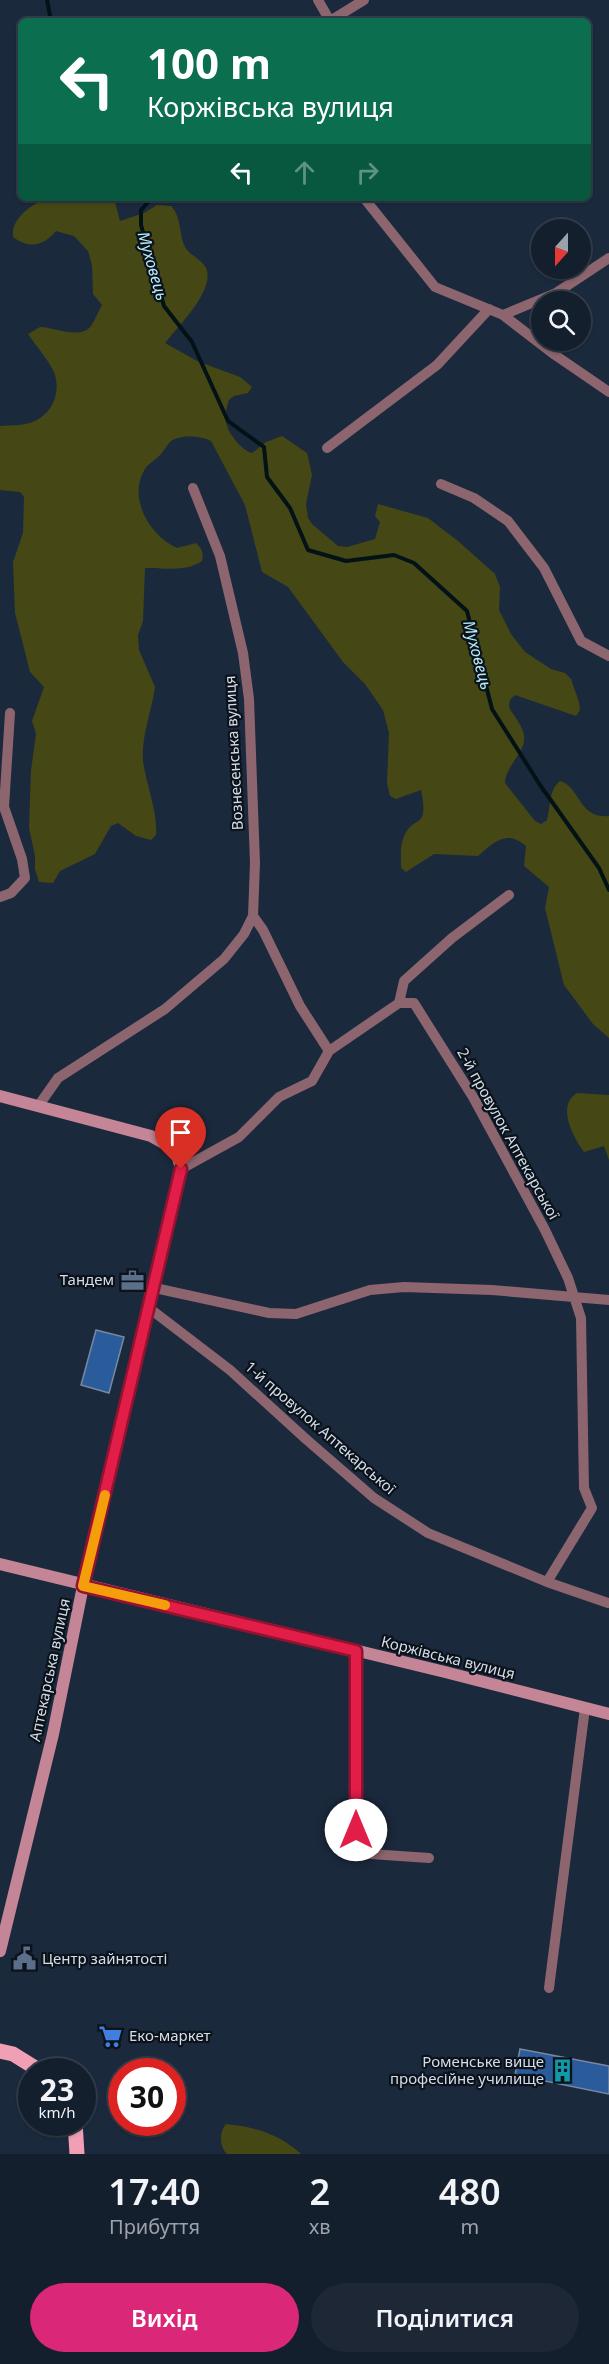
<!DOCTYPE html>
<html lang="uk">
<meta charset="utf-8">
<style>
:root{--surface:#141f2e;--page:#1d2736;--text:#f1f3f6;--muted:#9da2aa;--line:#333d4a;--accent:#db2777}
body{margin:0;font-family:"Noto Sans",sans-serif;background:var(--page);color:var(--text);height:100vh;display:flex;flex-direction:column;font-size:22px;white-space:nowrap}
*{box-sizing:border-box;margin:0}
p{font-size:20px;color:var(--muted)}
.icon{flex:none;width:33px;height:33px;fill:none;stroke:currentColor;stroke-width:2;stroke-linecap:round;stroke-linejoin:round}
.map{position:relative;height:2154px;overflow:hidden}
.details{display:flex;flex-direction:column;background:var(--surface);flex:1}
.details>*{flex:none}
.banner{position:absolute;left:18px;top:18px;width:573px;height:183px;border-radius:9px;box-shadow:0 2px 4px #0004,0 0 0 2px var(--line);background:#0b6e4f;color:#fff;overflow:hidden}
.needle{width:39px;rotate:201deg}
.fabs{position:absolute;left:531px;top:219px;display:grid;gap:12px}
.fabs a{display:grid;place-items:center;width:60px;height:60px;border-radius:50%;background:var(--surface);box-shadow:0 2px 4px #0004,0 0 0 2px var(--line);font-size:30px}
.speed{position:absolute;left:18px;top:2058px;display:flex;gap:12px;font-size:30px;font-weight:700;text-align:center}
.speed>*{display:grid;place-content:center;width:78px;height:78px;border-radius:50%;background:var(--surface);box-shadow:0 2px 4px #0004,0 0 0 2px var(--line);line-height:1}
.speed small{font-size:15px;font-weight:400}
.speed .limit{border:9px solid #d22;background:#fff;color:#111}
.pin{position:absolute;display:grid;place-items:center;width:51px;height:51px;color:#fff;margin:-62px -26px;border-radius:50% 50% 50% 0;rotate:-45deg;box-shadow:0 0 6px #0007}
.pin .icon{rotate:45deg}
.me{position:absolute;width:66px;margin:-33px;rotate:0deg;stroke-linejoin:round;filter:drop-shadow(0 0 4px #0008)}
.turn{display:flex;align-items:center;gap:21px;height:126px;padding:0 30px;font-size:27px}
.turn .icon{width:78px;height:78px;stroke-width:2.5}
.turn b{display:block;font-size:42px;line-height:51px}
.lanes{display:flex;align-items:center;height:57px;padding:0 30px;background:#0003;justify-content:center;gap:30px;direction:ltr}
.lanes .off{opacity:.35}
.eta{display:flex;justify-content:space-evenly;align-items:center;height:102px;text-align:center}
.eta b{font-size:36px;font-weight:600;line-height:42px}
.button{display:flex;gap:12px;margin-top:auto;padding:12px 30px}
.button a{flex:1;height:69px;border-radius:36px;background:var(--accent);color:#fff;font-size:24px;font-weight:600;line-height:69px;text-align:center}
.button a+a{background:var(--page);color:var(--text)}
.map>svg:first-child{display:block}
.green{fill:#454714}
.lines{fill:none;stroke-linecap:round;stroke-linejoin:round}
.stream{stroke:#031216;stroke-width:4}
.building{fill:#2a5b9b;stroke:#7788a0;stroke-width:1.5}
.street{stroke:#8c656f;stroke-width:10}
.secondary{stroke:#c48696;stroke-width:12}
.primary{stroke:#f09fb5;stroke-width:15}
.route-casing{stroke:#92132f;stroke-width:15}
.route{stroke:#e11d48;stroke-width:10}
.slow{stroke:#f59e0b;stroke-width:10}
.labels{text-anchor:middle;stroke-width:4.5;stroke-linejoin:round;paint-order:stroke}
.street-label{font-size:15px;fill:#d4ddea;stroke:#0b121a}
.poi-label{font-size:15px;fill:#d4ddea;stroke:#0b121a;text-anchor:end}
.water-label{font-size:16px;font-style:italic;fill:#b7edfb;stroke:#0b121a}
</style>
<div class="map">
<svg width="609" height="2154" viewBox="0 0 609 2154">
<rect width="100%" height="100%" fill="#1b293d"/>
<path class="green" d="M 47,198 L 114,198 L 120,221 L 144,213 L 157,205 L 171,206 C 181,216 179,232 184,245 C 188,255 201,258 206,268 C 216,290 177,327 165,343 L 197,361 L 240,377 L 252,387 L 248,393 L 234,396 L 229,400 C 227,406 225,413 226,420 C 226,431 241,450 252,453 L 266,442 L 282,436 L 307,453 L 312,475 L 306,504 L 308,518 L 312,524 L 338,546 L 347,547 L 375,539 L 380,522 L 375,516 L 378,504 L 428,518 L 458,541 L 495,574 L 500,587 L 499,610 L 511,634 L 525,652 L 551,669 L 565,673 L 571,679 L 579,702 L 580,710 L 576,716 L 515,695 L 510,700 L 509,707 C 513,715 519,721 522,729 C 532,749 505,764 505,783 L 535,821 L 541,824 L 547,820 C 551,806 548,791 560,781 C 581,787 578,819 609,816 L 609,1038 L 593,1024 L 564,985 L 545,908 L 549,887 L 524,866 L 526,846 C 507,829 494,842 478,856 L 434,854 L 406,872 L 401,868 C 401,859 400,847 403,839 C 412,812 430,833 421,790 L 396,799 L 390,796 L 387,783 L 389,733 L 383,710 L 365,684 L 343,662 L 288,587 L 262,572 L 245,505 L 211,441 C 201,436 180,434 170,442 C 166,446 163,453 158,457 C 154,461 148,464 145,469 C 127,498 150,536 177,548 L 196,543 C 202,549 204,553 202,561 C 184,573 164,567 145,568 L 143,621 L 138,635 L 139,650 L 155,687 C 152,711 141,736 143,761 C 146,784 158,812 156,835 L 151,840 L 136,836 L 118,823 L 111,826 L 95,854 L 60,871 L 53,883 L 39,882 L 35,869 L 35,856 L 29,828 L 31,770 L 36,734 L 32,721 L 44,687 L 30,672 L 15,613 L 13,562 L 23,533 L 24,497 L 20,492 L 0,490 L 0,426 C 12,425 26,426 37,420 C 54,411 61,390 54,372 C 48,359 36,346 28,334 L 40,327 C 53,327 81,340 91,326 C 95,320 98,312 102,305 L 93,294 L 92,265 L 88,251 L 74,236 L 56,231 C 44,246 28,249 13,237 C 11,218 31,205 47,198 Z
M 577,1093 L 609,1095 L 609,1160 L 604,1146 L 584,1152 C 573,1137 556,1106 577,1093 Z
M 226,2124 C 255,2127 279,2134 301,2154 L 227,2154 C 219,2146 219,2132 226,2124 Z"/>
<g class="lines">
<path class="stream" d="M 47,0 L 51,21
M 152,198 L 141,210 L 141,225 L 164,306 L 192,342 L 228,421 L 264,447 L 267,477 L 290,508 L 308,550 L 346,561 L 394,555 L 414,563 L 467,611 L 492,709 L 540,785 L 599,868 L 609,890"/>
</g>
<path class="building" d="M 96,1330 L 124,1337 L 109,1393 L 81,1385 Z
M 520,2049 L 609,2066 L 609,2094 L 515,2075 Z"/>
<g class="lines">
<path class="street" d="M 318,0 L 330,21
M 330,21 L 364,0
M 364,198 L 435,287 L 503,315 L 556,293 L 609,258
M 503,315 L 555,355 L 609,392
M 327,448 L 437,365 L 489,309
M 441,484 L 474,498 L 508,521 L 544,568 L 581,641 L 609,656
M 0,897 L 11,893 L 25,878 L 22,859 L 4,807 L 10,713
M 253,916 L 263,930 L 300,1006 L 329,1051 L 399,1003 L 404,981 L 452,938 L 509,895
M 399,1003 L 414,1003 L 473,1097 L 545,1230 L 568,1278 L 581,1318 L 584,1488 L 592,1508 L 547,1582
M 39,1105 L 58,1078 L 165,1009 L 224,959 L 244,934 L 253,916 L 255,863 L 249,699 L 243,653 L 220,556 L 193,488
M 181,1169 L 239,1137 L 279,1097 L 312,1081 L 329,1051
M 155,1288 L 269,1313 L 296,1314 L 370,1290 L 404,1287 L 492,1290 L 609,1300
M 149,1308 L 230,1370 L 307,1440 L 374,1498 L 428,1533 L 547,1582 L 608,1603
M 356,1651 L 356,1853 L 429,1858
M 549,1988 L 585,1708"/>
<path class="secondary" d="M 0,1096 L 151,1136 L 176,1150 L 181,1169 L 83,1586 L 53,1734 L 0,1951
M 0,1564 L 445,1672 L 609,1714"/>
<path class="primary" d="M 0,2051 L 13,2054 L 42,2072
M 75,2122 L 77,2154"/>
</g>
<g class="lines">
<defs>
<path id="route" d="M 181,1169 L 83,1586 L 356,1651 L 356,1830"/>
</defs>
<use href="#route" class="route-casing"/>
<use href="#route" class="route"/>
<path class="slow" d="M 105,1495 L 83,1586 L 165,1605"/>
</g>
<defs>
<symbol id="office-bare" viewBox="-9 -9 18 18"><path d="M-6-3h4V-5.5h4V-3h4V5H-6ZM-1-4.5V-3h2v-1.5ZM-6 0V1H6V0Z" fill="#5c6f8a" stroke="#0b121a" stroke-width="2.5" paint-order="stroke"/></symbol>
<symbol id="civic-bare" viewBox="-9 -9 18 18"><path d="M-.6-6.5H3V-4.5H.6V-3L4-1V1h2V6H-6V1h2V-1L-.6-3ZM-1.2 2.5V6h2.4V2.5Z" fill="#5c6f8a" stroke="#0b121a" stroke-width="2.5" paint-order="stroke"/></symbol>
<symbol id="supermarket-bare" viewBox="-9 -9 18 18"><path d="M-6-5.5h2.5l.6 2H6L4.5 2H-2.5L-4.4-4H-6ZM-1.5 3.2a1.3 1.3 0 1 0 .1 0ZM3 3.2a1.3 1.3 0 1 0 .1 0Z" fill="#3f7fe0" stroke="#0b121a" stroke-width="2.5" paint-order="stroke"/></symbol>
<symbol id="building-bare" viewBox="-9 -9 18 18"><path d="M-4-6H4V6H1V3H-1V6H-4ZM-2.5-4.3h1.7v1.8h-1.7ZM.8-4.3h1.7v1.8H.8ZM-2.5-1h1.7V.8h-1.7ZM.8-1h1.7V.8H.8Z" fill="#0f9aa8" stroke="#0b121a" stroke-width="2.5" paint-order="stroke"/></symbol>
</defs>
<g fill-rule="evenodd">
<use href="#office-bare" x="116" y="1264" width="33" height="33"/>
<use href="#civic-bare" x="8" y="1942" width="33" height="33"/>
<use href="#supermarket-bare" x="94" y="2020" width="33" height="33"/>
<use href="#building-bare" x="546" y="2054" width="33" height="33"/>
</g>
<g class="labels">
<g class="street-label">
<text transform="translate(234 753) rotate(-93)" y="5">Вознесенська вулиця</text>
<text transform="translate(508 1134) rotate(61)" y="5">2-й провулок Аптекарської</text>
<text transform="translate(320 1428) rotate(41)" y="5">1-й провулок Аптекарської</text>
<text transform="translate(448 1658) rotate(14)" y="5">Коржівська вулиця</text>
<text transform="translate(50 1670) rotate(-78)" y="5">Аптекарська вулиця</text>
</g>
<g class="poi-label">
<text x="114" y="1285">Тандем</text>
<text x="42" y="1964" text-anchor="start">Центр зайнятості</text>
<text x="129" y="2041" text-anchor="start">Еко-маркет</text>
<text x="544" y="2067">Роменське вище<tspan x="544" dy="17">професійне училище</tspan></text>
</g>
<g class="water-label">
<text transform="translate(153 266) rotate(74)" y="6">Муховець</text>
<text transform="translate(478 655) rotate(75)" y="6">Муховець</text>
</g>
</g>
</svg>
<div class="fabs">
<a><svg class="needle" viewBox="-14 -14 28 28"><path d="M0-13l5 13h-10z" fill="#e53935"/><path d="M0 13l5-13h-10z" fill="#9da2aa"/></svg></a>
<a><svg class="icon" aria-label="search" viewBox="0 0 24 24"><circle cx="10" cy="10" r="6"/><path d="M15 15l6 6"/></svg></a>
</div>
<div class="speed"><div>23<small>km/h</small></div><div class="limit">30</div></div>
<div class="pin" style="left:181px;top:1169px;background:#d93025"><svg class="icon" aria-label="arrive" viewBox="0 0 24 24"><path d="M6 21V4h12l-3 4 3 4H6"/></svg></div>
<svg class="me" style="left:356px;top:1830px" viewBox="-20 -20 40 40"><circle r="19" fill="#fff"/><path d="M0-13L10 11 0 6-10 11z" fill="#e11d48"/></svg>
<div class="banner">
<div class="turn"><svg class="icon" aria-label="left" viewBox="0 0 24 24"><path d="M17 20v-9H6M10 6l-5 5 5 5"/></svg><div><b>100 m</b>Коржівська вулиця</div></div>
<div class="lanes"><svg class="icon" aria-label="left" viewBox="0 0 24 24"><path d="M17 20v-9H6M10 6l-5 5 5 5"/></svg><svg class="icon off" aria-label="ahead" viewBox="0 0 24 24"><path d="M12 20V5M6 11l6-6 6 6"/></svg><svg class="icon off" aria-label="right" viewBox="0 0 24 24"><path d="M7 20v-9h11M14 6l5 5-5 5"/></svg></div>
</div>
</div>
<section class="details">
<div class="eta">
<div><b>17:40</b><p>Прибуття</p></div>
<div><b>2</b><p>хв</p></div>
<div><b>480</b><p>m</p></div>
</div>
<div class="button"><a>Вихід</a><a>Поділитися</a></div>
</section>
